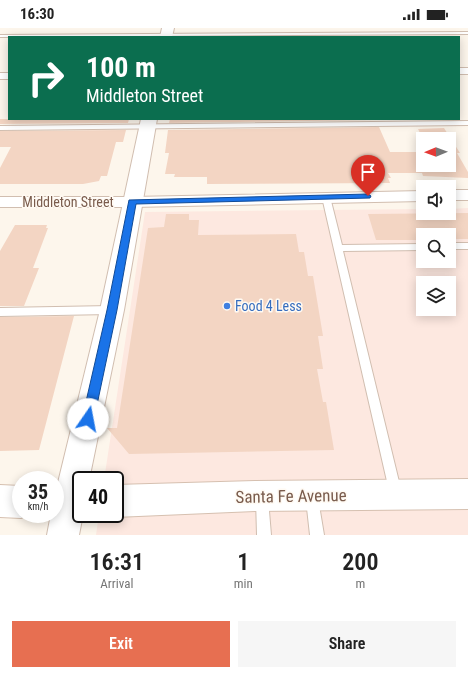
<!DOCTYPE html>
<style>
:root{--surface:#fff;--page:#f6f6f6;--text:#222;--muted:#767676;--accent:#e76f51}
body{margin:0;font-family:"Roboto Condensed",sans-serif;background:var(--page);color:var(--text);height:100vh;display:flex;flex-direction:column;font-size:15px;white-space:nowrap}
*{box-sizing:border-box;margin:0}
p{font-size:13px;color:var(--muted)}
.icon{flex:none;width:22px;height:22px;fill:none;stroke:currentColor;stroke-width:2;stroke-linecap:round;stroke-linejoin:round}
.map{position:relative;height:507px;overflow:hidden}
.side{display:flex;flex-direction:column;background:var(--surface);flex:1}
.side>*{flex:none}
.banner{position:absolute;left:8px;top:8px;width:452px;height:84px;border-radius:0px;box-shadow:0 2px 10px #0003;background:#0b6e4f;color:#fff;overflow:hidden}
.needle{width:26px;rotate:269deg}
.controls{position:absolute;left:416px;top:104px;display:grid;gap:8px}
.controls a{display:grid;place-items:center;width:40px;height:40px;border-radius:0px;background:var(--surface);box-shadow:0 2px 10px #0003;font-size:20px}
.speed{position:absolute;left:12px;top:443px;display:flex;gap:8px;font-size:20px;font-weight:700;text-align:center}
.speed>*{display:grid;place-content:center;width:52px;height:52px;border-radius:50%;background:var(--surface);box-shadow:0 2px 10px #0003;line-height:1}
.speed small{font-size:10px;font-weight:400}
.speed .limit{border:2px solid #111;border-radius:6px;background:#fff;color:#111}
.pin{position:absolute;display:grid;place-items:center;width:34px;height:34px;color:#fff;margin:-41px -17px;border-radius:50% 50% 50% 0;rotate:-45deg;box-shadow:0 0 4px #0007}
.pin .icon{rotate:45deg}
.me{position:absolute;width:44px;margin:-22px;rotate:12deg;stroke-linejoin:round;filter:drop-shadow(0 0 3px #0008)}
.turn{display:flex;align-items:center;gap:14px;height:84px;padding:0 12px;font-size:18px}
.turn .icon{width:52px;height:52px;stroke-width:2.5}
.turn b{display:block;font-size:28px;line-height:34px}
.eta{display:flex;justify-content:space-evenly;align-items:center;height:68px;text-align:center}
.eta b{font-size:24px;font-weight:600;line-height:28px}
.cta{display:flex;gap:8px;margin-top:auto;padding:8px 12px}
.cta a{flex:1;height:46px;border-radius:0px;background:var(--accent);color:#fff;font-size:16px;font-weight:600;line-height:46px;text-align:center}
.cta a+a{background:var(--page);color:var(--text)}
.status{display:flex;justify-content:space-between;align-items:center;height:28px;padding:0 20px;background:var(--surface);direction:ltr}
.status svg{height:11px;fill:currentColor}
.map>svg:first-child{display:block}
.commercial{fill:#fde8e0;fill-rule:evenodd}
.building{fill:#f3d5c3}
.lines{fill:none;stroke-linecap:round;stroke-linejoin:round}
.service-casing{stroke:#d1beb0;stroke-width:2}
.minor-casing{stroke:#d1beb0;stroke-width:2}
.tertiary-casing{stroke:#d1beb0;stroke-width:2}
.secondary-casing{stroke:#d6c0b0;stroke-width:2}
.service{fill:#fff;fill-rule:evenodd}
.minor{fill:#fff;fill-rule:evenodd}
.tertiary{fill:#fff;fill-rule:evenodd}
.secondary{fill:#fff;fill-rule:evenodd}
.route{fill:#1a73e8;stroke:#114b97}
.shop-dot{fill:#3f7fe0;stroke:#fffaf3;stroke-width:1.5}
.labels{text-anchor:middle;stroke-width:3;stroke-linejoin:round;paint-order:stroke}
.street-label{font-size:14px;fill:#7a5c4d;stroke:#fffaf3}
.shop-label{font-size:14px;fill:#366cbe;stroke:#fffaf3;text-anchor:start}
.near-street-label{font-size:17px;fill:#7a5c4d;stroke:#fffaf3}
</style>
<div class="status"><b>16:30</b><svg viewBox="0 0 49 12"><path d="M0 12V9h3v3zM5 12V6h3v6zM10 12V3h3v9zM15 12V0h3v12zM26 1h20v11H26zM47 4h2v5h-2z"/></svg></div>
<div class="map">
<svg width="468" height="507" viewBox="0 0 468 507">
<rect width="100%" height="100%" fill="#fdf6ec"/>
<path class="commercial" d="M 468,180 L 468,507 L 96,507 L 99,486 L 115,486 L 115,452 L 104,452 L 145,184 L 423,181 L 423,185 L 449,185 L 449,181 ZM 423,207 L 449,207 L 449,233 L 423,233 ZM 423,255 L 449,255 L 449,281 L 423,281 Z"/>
<path class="building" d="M 0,91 L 129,91 L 128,95 L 0,96 Z
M 170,91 L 376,91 L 376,92 L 169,95 Z
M 379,99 L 390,124 L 423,124 L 423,137 L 449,137 L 449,111 L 423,111 L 418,101 L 444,100 L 460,125 L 457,125 L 468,144 L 468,150 L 423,148 L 422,145 L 388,145 L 391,150 L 388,150 L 390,155 L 207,156 L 207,149 L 174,149 L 175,146 L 165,146 L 169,125 L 165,125 L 168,102 Z
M 126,102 L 123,114 L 116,114 L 107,148 L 101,148 L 99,153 L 83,156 L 0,156 L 0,140 L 11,119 L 0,119 L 0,103 Z
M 468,185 L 468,211 L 449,211 L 449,207 L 423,207 L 423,212 L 376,212 L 368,186 Z
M 166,186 L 189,186 L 189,192 L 199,192 L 198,207 L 296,206 L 299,224 L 304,224 L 308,248 L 313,248 L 323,308 L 318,308 L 323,341 L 317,341 L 323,374 L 326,374 L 334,422 L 129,426 L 107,400 L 117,400 L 148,200 L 164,199 Z
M 15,197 L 47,197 L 46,200 L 48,200 L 33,240 L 39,240 L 24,278 L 0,278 L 0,223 Z
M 74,288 L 39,422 L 0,423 L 0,289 Z"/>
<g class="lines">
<defs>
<path id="service" d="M 468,4 L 468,6 L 0,9 L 0,7 Z
M 468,93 L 468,97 L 0,102 L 0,98 Z
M 323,167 L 329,167 L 330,169 L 342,217 L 423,216 L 423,222 L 343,223 L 401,462 L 399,466 L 395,468 L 391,466 L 389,462 L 322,169 Z
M 449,215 L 468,215 L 468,221 L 449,221 Z
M 111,278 L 114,279 L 116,282 L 114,285 L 111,286 L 0,288 L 0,280 Z
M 262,465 L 266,467 L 268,471 L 271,507 L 257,507 L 256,471 L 258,467 Z
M 312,465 L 316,467 L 318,471 L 324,507 L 310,507 L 306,471 L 308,467 Z"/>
<path id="minor" d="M 459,40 L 468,40 L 468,46 L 459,46 Z
M 0,45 L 9,45 L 9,51 L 0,51 Z
M 449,162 L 468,162 L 468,172 L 449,172 Z
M 423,163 L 423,173 L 132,179 L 0,179 L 0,169 L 132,169 Z"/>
<path id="tertiary" d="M 162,0 L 174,0 L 172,9 L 160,9 Z
M 141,91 L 157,91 L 124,282 L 89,452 L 81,452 L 81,486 L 83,486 L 79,507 L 47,507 L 51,486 L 55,486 L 55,467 L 100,282 Z"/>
<path id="secondary" d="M 468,451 L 468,481 L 255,483 L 115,489 L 109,486 L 115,486 L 115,457 L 255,453 Z
M 0,457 L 21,458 L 21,486 L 30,486 L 21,490 L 0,489 Z
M 55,458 L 81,458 L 81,486 L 90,486 C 76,492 60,492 46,486 L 55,486 Z"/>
</defs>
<use href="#service" class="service-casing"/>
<use href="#minor" class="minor-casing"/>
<use href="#tertiary" class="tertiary-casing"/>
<use href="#secondary" class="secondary-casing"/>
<use href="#service" class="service"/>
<use href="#minor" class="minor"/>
<use href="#tertiary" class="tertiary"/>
<use href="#secondary" class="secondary"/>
</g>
<path class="route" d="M 368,166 L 371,168 L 370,170 L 136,176 L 117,282 L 94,391 L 92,395 L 88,397 L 84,395 L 82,391 L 107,282 L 129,172 Z"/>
<circle class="shop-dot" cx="227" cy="278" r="4"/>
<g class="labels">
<g class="street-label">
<text x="68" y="179">Middleton Street</text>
</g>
<g class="shop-label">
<text x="235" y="283">Food 4 Less</text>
</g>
<g class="near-street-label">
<text transform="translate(291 468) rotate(-1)" y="6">Santa Fe Avenue</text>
</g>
</g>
</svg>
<div class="controls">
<a><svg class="needle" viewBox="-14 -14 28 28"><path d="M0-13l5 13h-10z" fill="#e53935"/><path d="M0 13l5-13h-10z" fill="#767676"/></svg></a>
<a><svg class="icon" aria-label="sound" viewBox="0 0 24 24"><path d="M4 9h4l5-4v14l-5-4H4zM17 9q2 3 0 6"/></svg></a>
<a><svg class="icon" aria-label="search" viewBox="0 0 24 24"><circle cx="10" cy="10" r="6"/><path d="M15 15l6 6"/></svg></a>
<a><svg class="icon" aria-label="layers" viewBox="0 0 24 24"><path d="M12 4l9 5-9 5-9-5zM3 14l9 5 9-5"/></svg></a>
</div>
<div class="speed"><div>35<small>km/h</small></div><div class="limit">40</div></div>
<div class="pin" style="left:368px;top:168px;background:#d93025"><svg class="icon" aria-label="arrive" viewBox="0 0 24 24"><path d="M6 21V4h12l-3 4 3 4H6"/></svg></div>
<svg class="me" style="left:88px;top:391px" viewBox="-20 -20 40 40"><circle r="19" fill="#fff"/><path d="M0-13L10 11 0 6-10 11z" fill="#1a73e8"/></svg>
<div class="banner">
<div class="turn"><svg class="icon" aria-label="right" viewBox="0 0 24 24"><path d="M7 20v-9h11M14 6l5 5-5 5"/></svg><div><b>100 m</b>Middleton Street</div></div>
</div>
</div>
<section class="side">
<div class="eta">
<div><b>16:31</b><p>Arrival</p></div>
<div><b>1</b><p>min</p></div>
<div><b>200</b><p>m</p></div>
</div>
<div class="cta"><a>Exit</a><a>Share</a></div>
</section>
